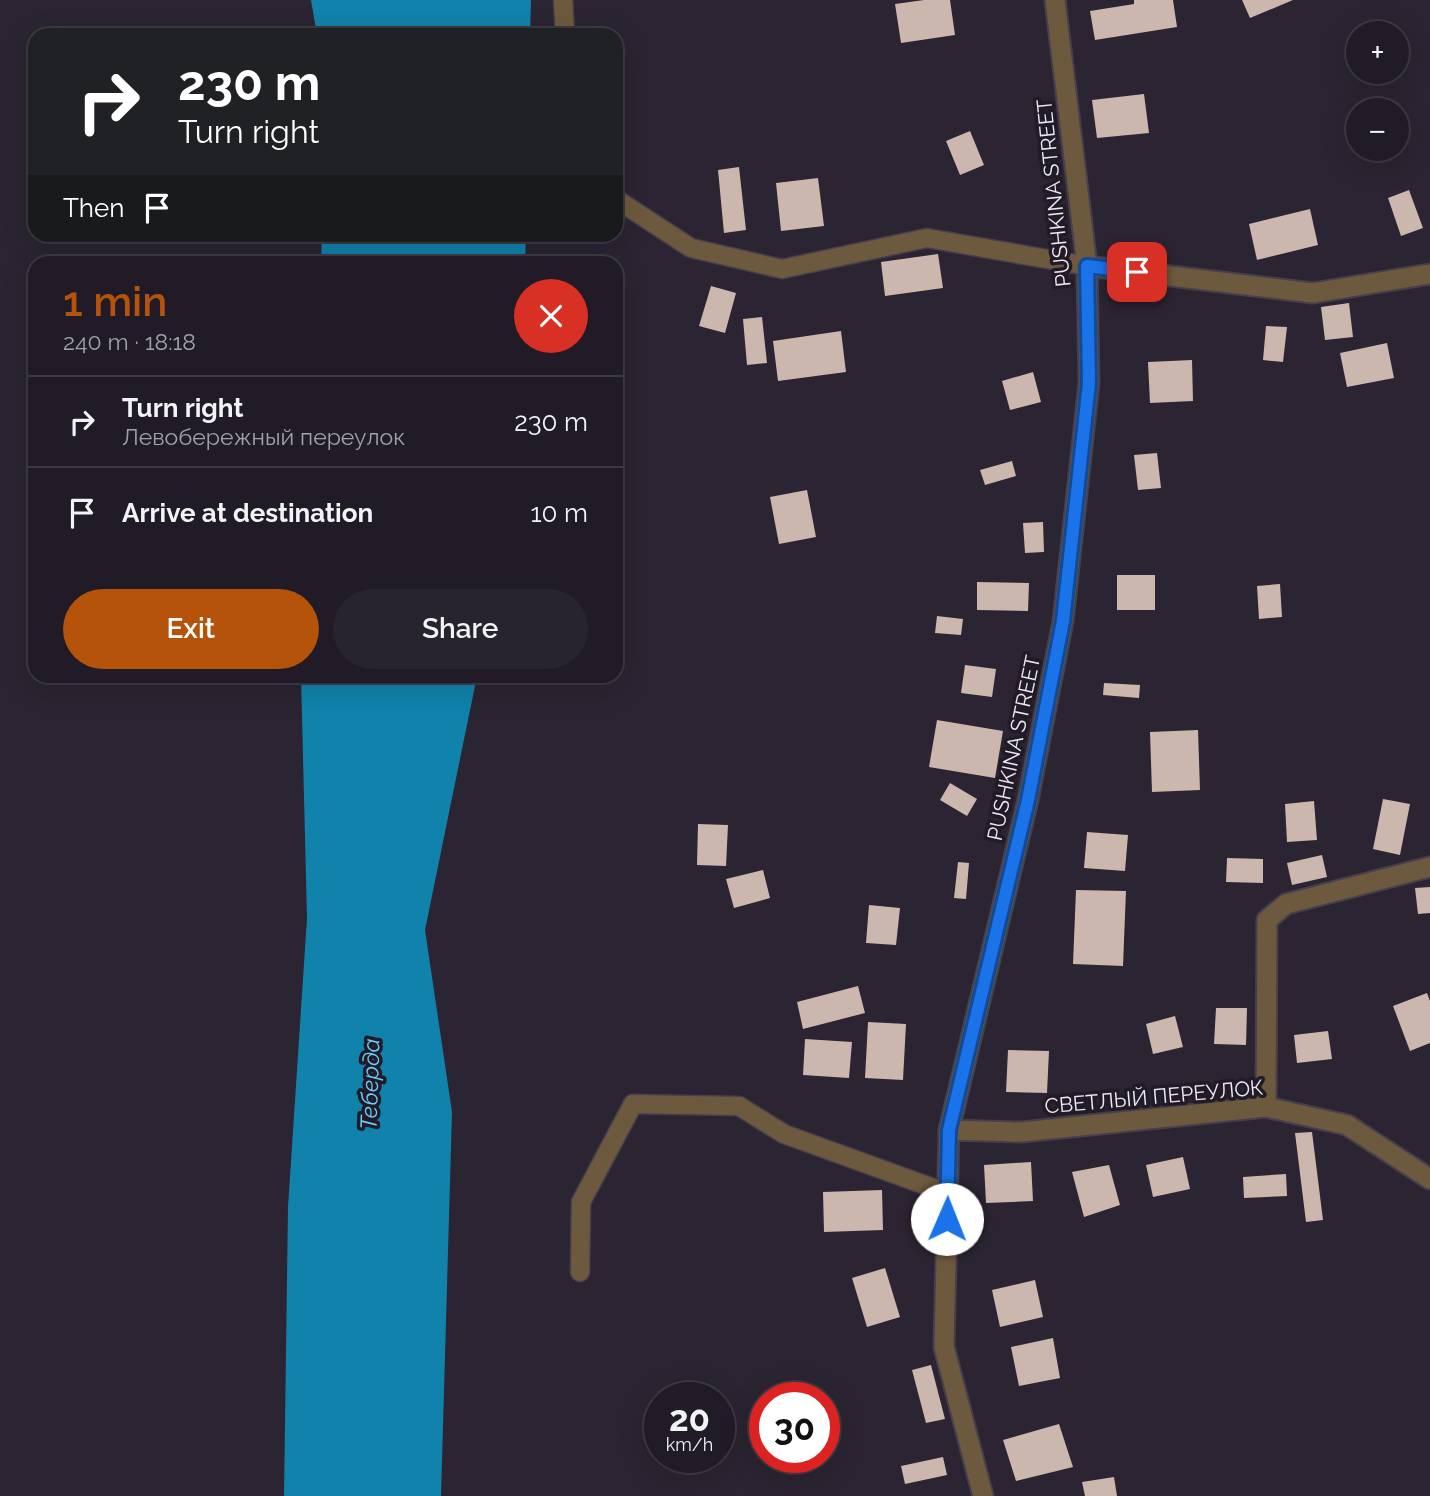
<!DOCTYPE html>
<meta charset="utf-8">
<style>
:root{--surface:#201b26;--page:#28242e;--text:#f1f3f6;--muted:#a2a1a7;--line:#3d3943;--accent:#b45309}
body{margin:0;font-family:Raleway,sans-serif;background:var(--page);color:var(--text);height:100vh;display:flex;flex-direction:column;font-size:26px;white-space:nowrap}
*{box-sizing:border-box;margin:0}
p{font-size:23px;color:var(--muted)}
.icon{flex:none;width:38px;height:38px;fill:none;stroke:currentColor;stroke-width:2;stroke-linecap:round;stroke-linejoin:round}
.map{position:relative;flex:1;overflow:hidden}
.details{position:absolute;left:28px;top:256px;width:595px;height:427px;display:flex;flex-direction:column;background:var(--surface);border-radius:21px;box-shadow:0 7px 28px #0002,0 0 0 2px var(--line)}
.details>*{flex:none}
.hud{position:absolute;left:28px;top:28px;width:595px;height:214px;border-radius:21px;box-shadow:0 7px 28px #0002,0 0 0 2px var(--line);background:#202124;color:#fff;overflow:hidden}
.fabs{position:absolute;left:1346px;top:21px;display:grid;gap:14px}
.fabs a{display:grid;place-items:center;width:63px;height:63px;border-radius:50%;background:var(--surface);box-shadow:0 7px 28px #0002,0 0 0 2px var(--line);font-size:35px}
.speed{position:absolute;left:644px;top:1382px;display:flex;gap:14px;font-size:35px;font-weight:700;text-align:center}
.speed>*{display:grid;place-content:center;width:91px;height:91px;border-radius:50%;background:var(--surface);box-shadow:0 7px 28px #0002,0 0 0 2px var(--line);line-height:1}
.speed small{font-size:18px;font-weight:400}
.speed .limit{border:10px solid #d22;background:#fff;color:#111}
.pin{position:absolute;display:grid;place-items:center;width:60px;height:60px;color:#fff;margin:-30px;border-radius:14px;box-shadow:0 4px 10px #0006}
.me{position:absolute;width:77px;margin:-38px;rotate:1deg;stroke-linejoin:round;filter:drop-shadow(0 0 5px #0008)}
.turn{display:flex;align-items:center;gap:24px;height:147px;padding:0 35px;font-size:32px}
.turn .icon{width:91px;height:91px;stroke-width:2.5}
.turn b{display:block;font-size:49px;line-height:60px}
.then{display:flex;align-items:center;height:66px;padding:0 35px;background:#0003;gap:14px;font-size:26px}
.round{display:grid;place-items:center;flex:none;width:74px;height:74px;border-radius:37px;background:var(--page)}
.head{display:flex;align-items:center;justify-content:space-between;height:119px;padding:0 35px}
h1{font-size:42px;font-weight:600;line-height:52px;color:var(--accent)}
.primary-button{display:flex;gap:14px;margin-top:auto;padding:14px 35px}
.primary-button a{flex:1;height:80px;border-radius:42px;background:var(--accent);color:#fff;font-size:28px;font-weight:600;line-height:80px;text-align:center}
.primary-button a+a{background:var(--page);color:var(--text)}
ul{padding:0;list-style:none}
li{display:flex;align-items:center;gap:21px;height:91px;padding:0 35px;border-top:2px solid var(--line)}
li div{flex:1}
li b{display:block;font-size:26px}
li em{font-style:normal}
.map>svg:first-child{display:block}
.water{fill:#1182ab}
.building{fill:#ccb7af}
.lines{fill:none;stroke-linecap:round;stroke-linejoin:round}
.service-casing{stroke:#46404d;stroke-width:21}
.minor-casing{stroke:#46404d;stroke-width:23}
.service{stroke:#6d593d;stroke-width:18}
.minor{stroke:#6d593d;stroke-width:19}
.route-casing{stroke:#114b97;stroke-width:18}
.route{stroke:#1a73e8;stroke-width:12}
.labels{text-anchor:middle;stroke-width:7;stroke-linejoin:round;paint-order:stroke}
.street-label{font-size:21px;fill:#ede9f2;stroke:#211b28}
.water-label{font-size:23px;font-style:italic;fill:#6ccefb;stroke:#211b28}
</style>
<div class="map">
<svg width="1430" height="1496" viewBox="0 0 1430 1496">
<rect width="100%" height="100%" fill="#2b2432"/>
<path class="water" d="M 311,0 L 531,0 L 530,35 L 317,35 Z
M 322,235 L 526,235 L 525,262 L 321,262 Z
M 301,676 L 477,676 L 425,930 L 452,1112 L 441,1496 L 284,1496 L 288,1207 L 307,918 Z"/>
<path class="building" d="M 924,0 L 950,0 L 955,35 L 901,43 L 895,4 Z
M 1134,0 L 1173,0 L 1177,27 L 1095,40 L 1090,11 L 1134,4 Z
M 1242,0 L 1293,0 L 1250,18 Z
M 1144,94 L 1149,133 L 1097,138 L 1092,100 Z
M 970,131 L 984,165 L 960,175 L 946,141 Z
M 739,167 L 746,230 L 724,233 L 718,170 Z
M 818,178 L 824,226 L 781,231 L 776,183 Z
M 1409,190 L 1423,228 L 1401,236 L 1388,198 Z
M 1310,209 L 1318,245 L 1257,260 L 1249,224 Z
M 938,254 L 943,288 L 885,296 L 881,262 Z
M 711,286 L 736,293 L 725,333 L 699,326 Z
M 1349,303 L 1353,337 L 1325,340 L 1321,307 Z
M 762,317 L 767,363 L 747,365 L 743,319 Z
M 1266,326 L 1287,327 L 1283,362 L 1263,360 Z
M 841,331 L 846,372 L 778,381 L 773,341 Z
M 1387,343 L 1394,378 L 1347,387 L 1340,353 Z
M 1192,360 L 1193,401 L 1150,403 L 1148,362 Z
M 1033,372 L 1041,402 L 1010,410 L 1002,381 Z
M 1157,453 L 1161,488 L 1138,490 L 1134,455 Z
M 1012,461 L 1016,476 L 985,485 L 980,470 Z
M 807,490 L 816,537 L 779,544 L 770,497 Z
M 1043,522 L 1044,552 L 1025,553 L 1023,523 Z
M 1117,575 L 1155,575 L 1155,610 L 1117,610 Z
M 977,582 L 1029,583 L 1028,611 L 977,610 Z
M 1280,584 L 1282,617 L 1259,619 L 1257,586 Z
M 937,616 L 963,619 L 961,635 L 935,633 Z
M 965,665 L 996,669 L 992,697 L 961,693 Z
M 1104,683 L 1140,685 L 1139,698 L 1103,695 Z
M 937,720 L 1003,731 L 995,778 L 929,767 Z
M 1198,730 L 1200,790 L 1152,792 L 1150,732 Z
M 950,783 L 977,799 L 967,816 L 940,800 Z
M 1383,799 L 1410,804 L 1400,855 L 1373,849 Z
M 1314,801 L 1317,840 L 1287,842 L 1285,804 Z
M 698,824 L 728,825 L 726,866 L 697,865 Z
M 1087,832 L 1128,835 L 1125,871 L 1084,868 Z
M 1322,855 L 1327,877 L 1292,885 L 1287,863 Z
M 1227,858 L 1263,859 L 1263,883 L 1226,882 Z
M 958,862 L 969,863 L 966,899 L 954,898 Z
M 763,870 L 770,898 L 734,908 L 726,879 Z
M 1430,887 L 1430,913 L 1418,914 L 1415,888 Z
M 1076,890 L 1126,891 L 1123,966 L 1073,964 Z
M 869,905 L 900,908 L 896,945 L 866,943 Z
M 858,986 L 865,1013 L 803,1029 L 797,1002 Z
M 1427,993 L 1430,1001 L 1430,1043 L 1410,1051 L 1393,1006 Z
M 1216,1008 L 1247,1008 L 1246,1045 L 1214,1044 Z
M 1175,1016 L 1183,1047 L 1153,1054 L 1146,1024 Z
M 868,1022 L 906,1024 L 903,1080 L 865,1078 Z
M 1328,1031 L 1332,1059 L 1297,1063 L 1294,1035 Z
M 805,1039 L 852,1042 L 849,1078 L 803,1075 Z
M 1008,1050 L 1049,1051 L 1047,1093 L 1006,1092 Z
M 1312,1132 L 1323,1220 L 1306,1222 L 1295,1133 Z
M 1183,1157 L 1190,1189 L 1153,1197 L 1146,1165 Z
M 1031,1162 L 1033,1201 L 986,1203 L 984,1165 Z
M 1109,1165 L 1120,1205 L 1084,1217 L 1072,1172 Z
M 1286,1174 L 1287,1196 L 1244,1198 L 1243,1177 Z
M 882,1190 L 883,1230 L 824,1232 L 823,1192 Z
M 885,1268 L 900,1317 L 867,1327 L 852,1278 Z
M 1035,1280 L 1043,1317 L 1000,1327 L 992,1290 Z
M 1053,1338 L 1060,1378 L 1019,1386 L 1011,1347 Z
M 931,1365 L 945,1419 L 926,1423 L 912,1370 Z
M 1059,1424 L 1073,1467 L 1016,1481 L 1003,1440 Z
M 943,1457 L 947,1475 L 905,1484 L 901,1466 Z
M 1114,1477 L 1117,1496 L 1085,1496 L 1082,1482 Z"/>
<g class="lines">
<defs>
<path id="service" d="M 563,0 L 565,35
M 616,199 L 691,248 L 782,269 L 927,238 L 1087,266
M 580,1272 L 581,1202 L 633,1104 L 739,1106 L 784,1134 L 947,1193"/>
<path id="minor" d="M 1087,266 L 1313,293 L 1430,274
M 1266,1107 L 1267,920 L 1286,904 L 1430,867
M 949,1130 L 1022,1132 L 1266,1107 L 1347,1125 L 1430,1179
M 983,1496 L 944,1347 L 949,1130 L 1028,800 L 1063,621 L 1089,383 L 1087,266 L 1055,0"/>
</defs>
<use href="#service" class="service-casing"/>
<use href="#minor" class="minor-casing"/>
<use href="#service" class="service"/>
<use href="#minor" class="minor"/>
</g>
<g class="lines">
<defs>
<path id="route" d="M 947,1219 L 949,1130 L 1028,800 L 1063,621 L 1089,383 L 1087,266 L 1137,272"/>
</defs>
<use href="#route" class="route-casing"/>
<use href="#route" class="route"/>
</g>
<g class="labels">
<g class="street-label">
<text transform="translate(1054 193) rotate(-96)" y="7">PUSHKINA STREET</text>
<text transform="translate(1014 748) rotate(-78)" y="7">PUSHKINA STREET</text>
<text transform="translate(1154 1097) rotate(-5)" y="7">СВЕТЛЫЙ ПЕРЕУЛОК</text>
</g>
<g class="water-label">
<text transform="translate(370 1084) rotate(-88)" y="8">Теберда</text>
</g>
</g>
</svg>
<div class="fabs">
<a>+</a>
<a>−</a>
</div>
<div class="speed"><div>20<small>km/h</small></div><div class="limit">30</div></div>
<div class="pin" style="left:1137px;top:272px;background:#d93025"><svg class="icon" aria-label="arrive" viewBox="0 0 24 24"><path d="M6 21V4h12l-3 4 3 4H6"/></svg></div>
<svg class="me" style="left:947px;top:1219px" viewBox="-20 -20 40 40"><circle r="19" fill="#fff"/><path d="M0-13L10 11 0 6-10 11z" fill="#1a73e8"/></svg>
<div class="hud">
<div class="turn"><svg class="icon" aria-label="right" viewBox="0 0 24 24"><path d="M7 20v-9h11M14 6l5 5-5 5"/></svg><div><b>230 m</b>Turn right</div></div>
<div class="then">Then<svg class="icon" aria-label="arrive" viewBox="0 0 24 24"><path d="M6 21V4h12l-3 4 3 4H6"/></svg></div>
</div>
<section class="details">
<div class="head"><div><h1>1 min</h1><p>240 m · 18:18</p></div><a class="round" style="background:#d93025;color:#fff"><svg class="icon" aria-label="close" viewBox="0 0 24 24"><path d="M6 6l12 12M18 6L6 18"/></svg></a></div>
<ul>
<li><svg class="icon" aria-label="right" viewBox="0 0 24 24"><path d="M7 20v-9h11M14 6l5 5-5 5"/></svg><div><b>Turn right</b><p>Левобережный переулок</p></div><em>230 m</em></li>
<li><svg class="icon" aria-label="arrive" viewBox="0 0 24 24"><path d="M6 21V4h12l-3 4 3 4H6"/></svg><div><b>Arrive at destination</b></div><em>10 m</em></li>
</ul>
<div class="primary-button"><a>Exit</a><a>Share</a></div>
</section>
</div>
